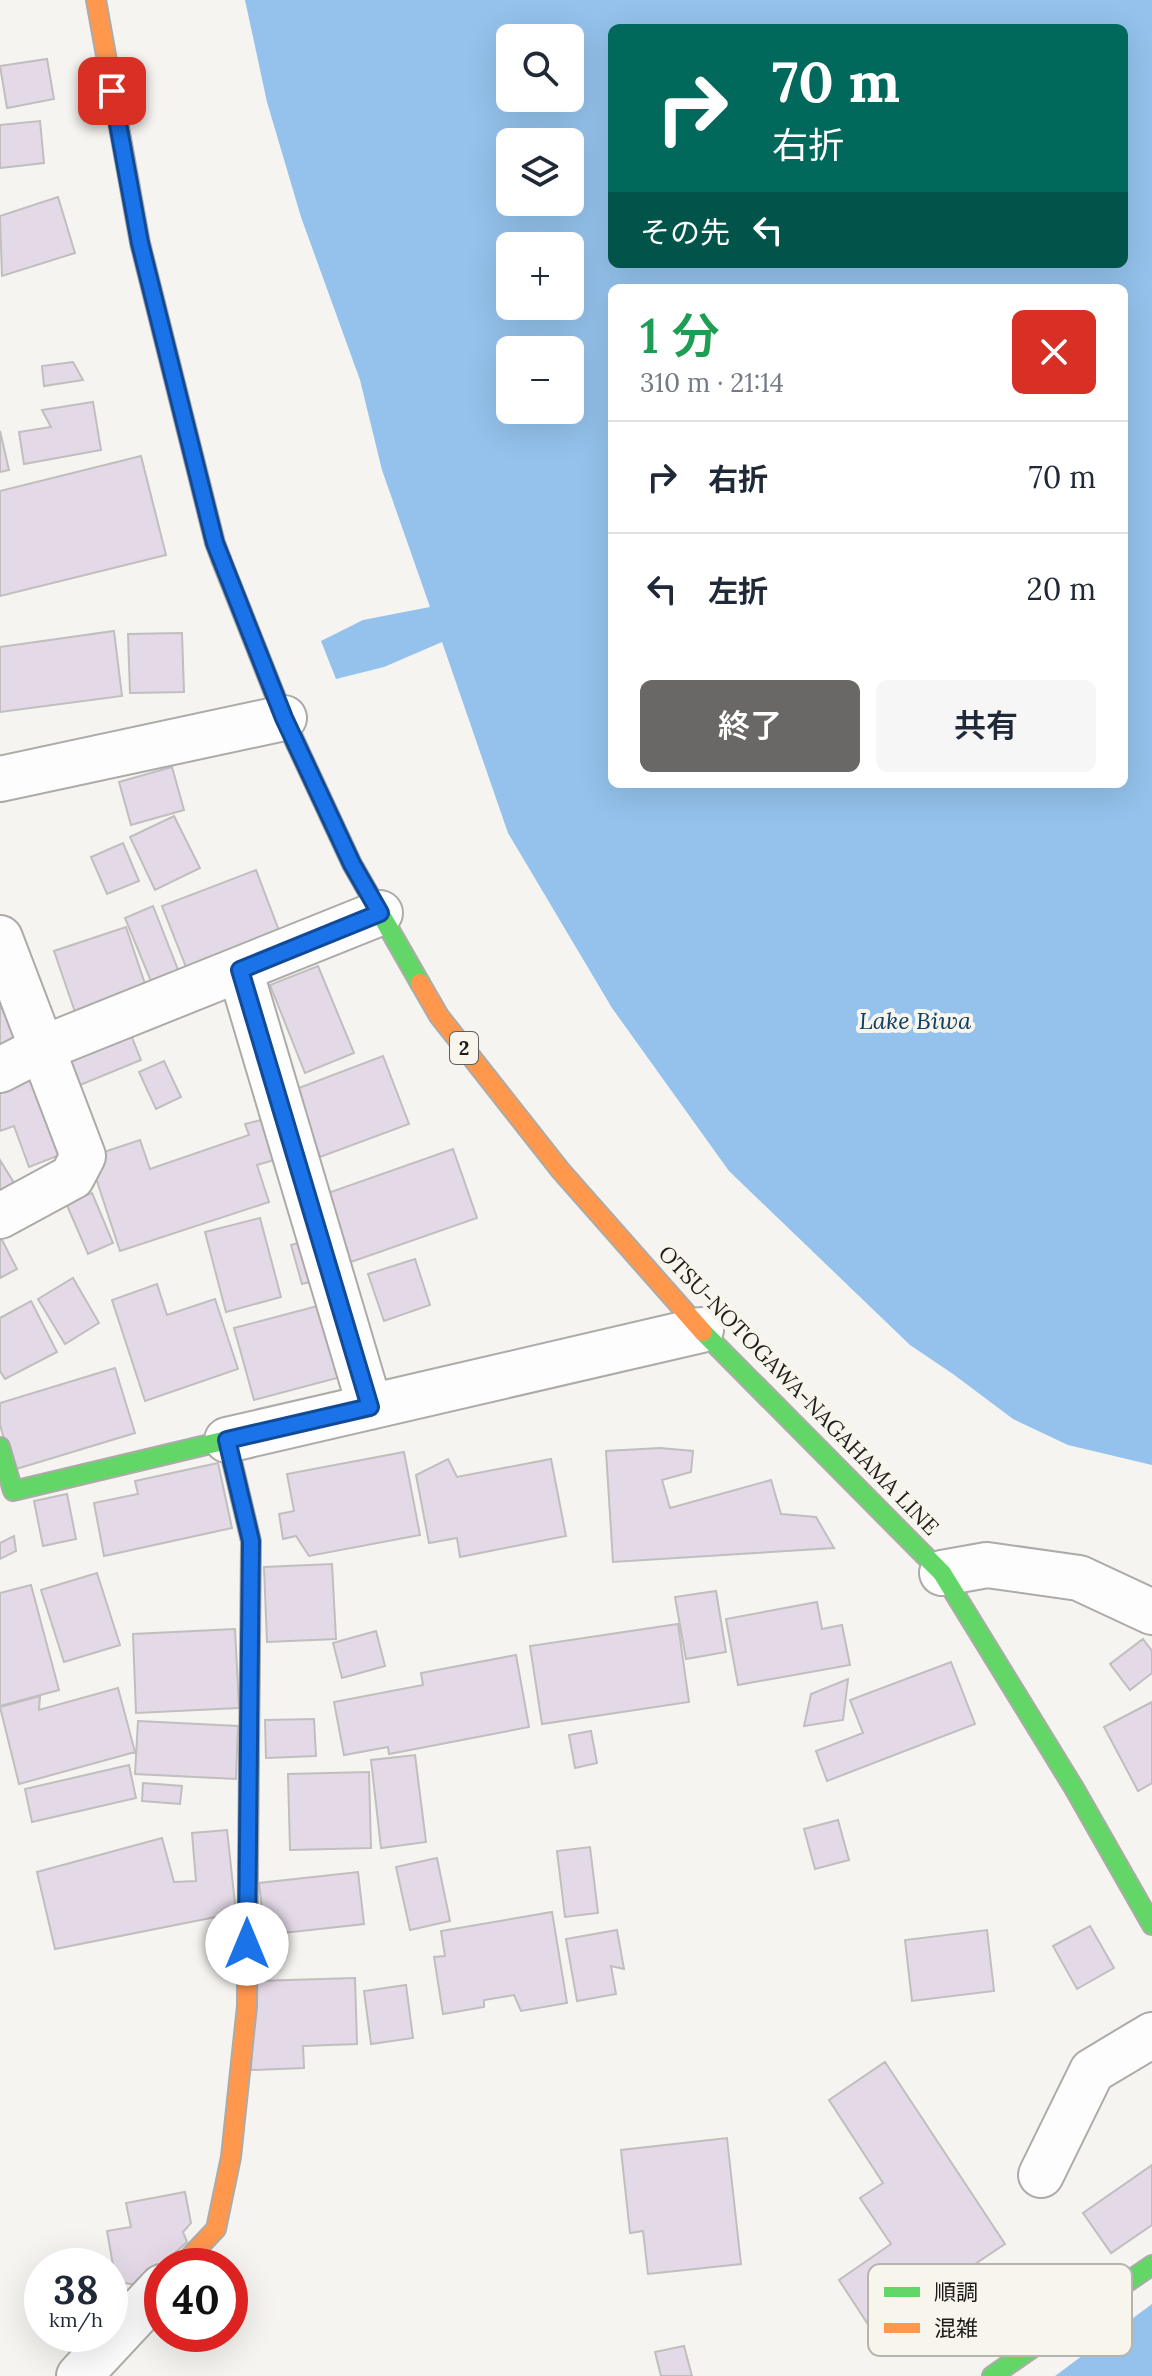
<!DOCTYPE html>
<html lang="ja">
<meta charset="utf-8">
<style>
:root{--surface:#fff;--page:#f6f6f7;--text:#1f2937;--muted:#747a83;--line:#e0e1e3;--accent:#6a6866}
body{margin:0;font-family:Lora,"Noto Sans JP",serif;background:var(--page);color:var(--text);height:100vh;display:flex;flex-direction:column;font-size:30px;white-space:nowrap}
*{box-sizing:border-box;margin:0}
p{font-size:26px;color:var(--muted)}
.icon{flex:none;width:44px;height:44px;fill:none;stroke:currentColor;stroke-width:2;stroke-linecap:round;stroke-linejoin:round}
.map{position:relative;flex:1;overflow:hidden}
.details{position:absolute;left:608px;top:284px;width:520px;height:504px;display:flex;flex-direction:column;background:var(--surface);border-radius:12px;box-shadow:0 8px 32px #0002}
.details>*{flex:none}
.top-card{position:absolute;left:608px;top:24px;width:520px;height:244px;border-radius:12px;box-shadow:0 8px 32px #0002;background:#00695c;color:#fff;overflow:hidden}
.controls{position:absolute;left:496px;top:24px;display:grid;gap:16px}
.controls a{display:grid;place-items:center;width:88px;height:88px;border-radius:12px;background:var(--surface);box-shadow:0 8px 32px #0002;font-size:40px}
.speed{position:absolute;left:24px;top:2248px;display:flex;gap:16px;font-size:40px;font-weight:700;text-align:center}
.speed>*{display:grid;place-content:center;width:104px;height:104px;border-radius:50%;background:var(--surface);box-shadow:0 8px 32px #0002;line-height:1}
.speed small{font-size:20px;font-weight:400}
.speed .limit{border:12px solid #d22;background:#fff;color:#111}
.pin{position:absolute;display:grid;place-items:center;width:68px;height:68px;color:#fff;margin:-34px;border-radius:16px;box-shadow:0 4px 12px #0006}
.me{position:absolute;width:88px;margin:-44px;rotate:0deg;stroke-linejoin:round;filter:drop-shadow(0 0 6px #0008)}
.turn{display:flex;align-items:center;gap:28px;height:168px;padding:0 32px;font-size:36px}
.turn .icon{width:104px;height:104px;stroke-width:2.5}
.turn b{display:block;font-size:56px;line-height:68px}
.then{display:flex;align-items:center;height:76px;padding:0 32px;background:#0003;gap:16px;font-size:30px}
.round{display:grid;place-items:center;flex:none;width:84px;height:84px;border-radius:12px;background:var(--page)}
.summary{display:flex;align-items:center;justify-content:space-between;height:136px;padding:0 32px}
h1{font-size:48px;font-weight:600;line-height:60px;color:#1e9e55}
.primary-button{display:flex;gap:16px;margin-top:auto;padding:16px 32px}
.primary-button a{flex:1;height:92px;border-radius:12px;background:var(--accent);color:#fff;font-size:32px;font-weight:600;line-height:92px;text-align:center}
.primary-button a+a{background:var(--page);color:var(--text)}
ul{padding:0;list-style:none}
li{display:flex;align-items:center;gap:24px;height:112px;padding:0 32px;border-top:2px solid var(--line)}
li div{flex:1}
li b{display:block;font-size:30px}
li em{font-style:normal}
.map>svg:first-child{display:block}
.water{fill:#94c2ec;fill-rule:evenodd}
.building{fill:#e4dae7;stroke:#c0bebe;stroke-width:2}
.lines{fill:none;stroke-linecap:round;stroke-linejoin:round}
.street-casing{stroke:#acaba8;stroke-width:48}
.fast-casing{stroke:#acaba8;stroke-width:22}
.slow-casing{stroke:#acaba8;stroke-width:22}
.street{stroke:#fefdfd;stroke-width:44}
.fast{stroke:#63d668;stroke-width:18}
.slow{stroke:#ff974d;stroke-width:18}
.route-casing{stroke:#114b97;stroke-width:20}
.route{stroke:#1a73e8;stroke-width:14}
.labels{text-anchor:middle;stroke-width:8;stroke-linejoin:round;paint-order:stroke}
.shield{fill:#f8f5ed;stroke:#605e5a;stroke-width:2}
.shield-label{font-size:20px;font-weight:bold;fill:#1f1d1b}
.street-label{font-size:22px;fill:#1f1d1b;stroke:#f8f5ed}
.water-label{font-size:24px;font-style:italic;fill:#0f4068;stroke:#f8f5ed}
.key{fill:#f8f5ed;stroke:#b7b4ae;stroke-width:2}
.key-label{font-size:22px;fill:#1f1d1b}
</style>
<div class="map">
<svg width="1152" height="2376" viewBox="0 0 1152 2376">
<rect width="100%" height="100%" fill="#f5f4f0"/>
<path class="water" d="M 245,0 L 1152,0 L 1152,1465 L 1068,1445 L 1013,1419 L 953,1374 L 910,1345 L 729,1171 L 612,1008 L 508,833 L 442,642 L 384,667 L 336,679 L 321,641 L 363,620 L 430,607 L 382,470 L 360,380 L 301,217 L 267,102 ZM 612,28 L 1124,28 L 1124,264 L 612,264 ZM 510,38 L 570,38 L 570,98 L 510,98 ZM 510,142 L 570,142 L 570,202 L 510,202 ZM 510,246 L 570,246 L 570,306 L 510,306 ZM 612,288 L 1124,288 L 1124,784 L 612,784 ZM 510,350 L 570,350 L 570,410 L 510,410 Z
M 1152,2304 L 1152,2376 L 1055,2376 Z"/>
<path class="building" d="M 47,59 L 54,99 L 7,108 L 0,66 Z
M 40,121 L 44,163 L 0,168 L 0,125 Z
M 58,197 L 75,253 L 2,276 L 0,216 Z
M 73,362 L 83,380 L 44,386 L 42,366 Z
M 93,402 L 101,450 L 24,464 L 19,432 L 51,427 L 42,410 Z
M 0,431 L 9,470 L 0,472 Z
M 141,456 L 166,555 L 0,596 L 0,491 Z
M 114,631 L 122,696 L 0,712 L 0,647 Z
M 182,633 L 184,692 L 130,693 L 128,634 Z
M 172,767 L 184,810 L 131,825 L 119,782 Z
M 174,816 L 200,868 L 155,890 L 130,837 Z
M 123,843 L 139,881 L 107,894 L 91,857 Z
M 256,870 L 281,936 L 188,972 L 162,906 Z
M 153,906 L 182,980 L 155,991 L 125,918 Z
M 126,927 L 146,987 L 75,1012 L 54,951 Z
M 318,966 L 354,1053 L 305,1073 L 270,985 Z
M 0,1003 L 4,1013 L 14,1008 L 28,1042 L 0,1054 Z
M 129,1030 L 141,1060 L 68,1090 L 56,1060 Z
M 383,1056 L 409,1124 L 320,1157 L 296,1089 Z
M 164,1061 L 181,1097 L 156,1109 L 139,1072 Z
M 35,1070 L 65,1153 L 29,1167 L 14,1126 L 0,1131 L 0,1083 Z
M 261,1120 L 274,1160 L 257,1165 L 269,1202 L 120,1251 L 89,1157 L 140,1140 L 150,1169 L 249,1135 L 245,1124 Z
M 453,1149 L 477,1218 L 348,1263 L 325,1194 Z
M 0,1160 L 19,1191 L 0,1202 Z
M 92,1193 L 113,1243 L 88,1254 L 66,1203 Z
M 260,1218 L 281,1297 L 226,1312 L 205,1232 Z
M 0,1236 L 17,1269 L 0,1278 Z
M 309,1240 L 321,1279 L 302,1284 L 291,1245 Z
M 415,1259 L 430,1305 L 384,1321 L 368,1274 Z
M 73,1278 L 99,1323 L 65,1344 L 38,1299 Z
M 157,1284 L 167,1315 L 215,1299 L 238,1369 L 145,1401 L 112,1300 Z
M 31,1301 L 57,1352 L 5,1379 L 0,1371 L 0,1318 Z
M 329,1303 L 348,1375 L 254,1400 L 234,1328 Z
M 115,1368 L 135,1433 L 13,1470 L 0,1425 L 0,1403 Z
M 660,1448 L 693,1451 L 691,1472 L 662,1480 L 670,1508 L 771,1480 L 781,1514 L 816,1517 L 834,1548 L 613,1562 L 606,1451 Z
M 404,1452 L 420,1535 L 309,1556 L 296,1536 L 283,1539 L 279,1514 L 294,1511 L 287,1474 Z
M 448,1459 L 457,1477 L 551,1459 L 566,1536 L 460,1557 L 457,1538 L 429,1543 L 416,1475 Z
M 218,1463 L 232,1528 L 104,1556 L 94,1503 L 138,1494 L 135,1481 Z
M 67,1494 L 76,1539 L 43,1546 L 34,1501 Z
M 14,1536 L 16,1551 L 0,1559 L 0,1543 Z
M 332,1564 L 336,1639 L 267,1642 L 264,1567 Z
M 97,1573 L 120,1645 L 64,1662 L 41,1590 Z
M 31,1585 L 59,1690 L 0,1706 L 0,1593 Z
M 716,1591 L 726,1652 L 686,1659 L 675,1597 Z
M 817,1602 L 822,1629 L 842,1625 L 850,1665 L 738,1685 L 726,1619 Z
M 678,1624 L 689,1702 L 542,1724 L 530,1646 Z
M 235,1629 L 239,1708 L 136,1713 L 133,1634 Z
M 376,1631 L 385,1666 L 342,1678 L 333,1643 Z
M 1143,1639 L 1152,1651 L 1152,1673 L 1130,1690 L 1110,1664 Z
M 516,1655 L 529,1727 L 389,1754 L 388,1747 L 344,1755 L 334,1702 L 423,1685 L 421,1673 Z
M 951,1662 L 975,1724 L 827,1781 L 816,1751 L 863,1733 L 850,1700 Z
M 848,1679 L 843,1720 L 804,1726 L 811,1694 Z
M 118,1688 L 135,1752 L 19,1784 L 0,1707 L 40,1696 L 39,1710 Z
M 1152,1702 L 1152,1783 L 1138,1791 L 1104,1727 Z
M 314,1719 L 316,1756 L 266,1758 L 265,1720 Z
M 138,1721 L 238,1726 L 236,1779 L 135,1774 Z
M 591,1731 L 597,1763 L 575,1768 L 569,1735 Z
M 415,1755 L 426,1842 L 381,1848 L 371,1760 Z
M 129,1765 L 136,1798 L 32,1822 L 25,1789 Z
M 369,1772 L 371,1848 L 290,1850 L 288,1774 Z
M 143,1783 L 182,1786 L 180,1804 L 142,1801 Z
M 838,1820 L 849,1860 L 815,1869 L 804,1829 Z
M 227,1830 L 236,1913 L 55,1949 L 37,1872 L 162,1838 L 174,1882 L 196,1881 L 192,1833 Z
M 590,1847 L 598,1913 L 565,1917 L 557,1851 Z
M 437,1858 L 450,1921 L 410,1930 L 396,1867 Z
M 358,1872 L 364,1924 L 265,1935 L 259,1883 Z
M 552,1912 L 567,2003 L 521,2011 L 514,1995 L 484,2000 L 484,2007 L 443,2014 L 434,1957 L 445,1956 L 441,1931 Z
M 1090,1926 L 1114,1968 L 1077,1989 L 1053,1946 Z
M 617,1930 L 624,1969 L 611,1966 L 616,1994 L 577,2001 L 566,1939 Z
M 987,1930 L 994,1991 L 912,2001 L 905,1940 Z
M 355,1978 L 357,2044 L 303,2046 L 304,2068 L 251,2070 L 256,1981 Z
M 406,1985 L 413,2038 L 371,2044 L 364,1991 Z
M 885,2062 L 1005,2244 L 873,2332 L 839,2280 L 891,2244 L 860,2198 L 883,2183 L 829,2100 Z
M 727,2138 L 741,2264 L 648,2274 L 643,2231 L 630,2233 L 621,2150 Z
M 1152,2165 L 1152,2225 L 1111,2253 L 1083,2213 Z
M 185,2192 L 191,2223 L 183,2232 L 187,2242 L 139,2285 L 116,2282 L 107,2231 L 131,2227 L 126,2203 Z
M 684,2346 L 692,2376 L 661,2376 L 655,2352 Z"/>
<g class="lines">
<defs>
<path id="street" d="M 0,779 L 284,718
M 0,938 L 83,1156 L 72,1177 L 0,1216
M 240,970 L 370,1407
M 0,1070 L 41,1049 L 380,913
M 227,1440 L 701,1330
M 942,1573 L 987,1565 L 1079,1578 L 1152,1612
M 1041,2175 L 1092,2071 L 1152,2035
M 79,2376 L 162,2287"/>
<path id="fast" d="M 221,559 L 284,718 L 352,864 L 420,983
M 703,1332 L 942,1573 L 1074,1788 L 1152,1925
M 0,1447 L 13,1491 L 227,1440 L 251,1541 L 248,1866
M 992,2376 L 1152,2265"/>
<path id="slow" d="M 96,0 L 140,243 L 215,543 L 221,559
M 420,983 L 439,1016 L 561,1171 L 703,1332
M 181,2266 L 216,2229 L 231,2157 L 247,2006 L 248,1866"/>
</defs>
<use href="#street" class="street-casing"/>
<use href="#fast" class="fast-casing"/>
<use href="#slow" class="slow-casing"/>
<use href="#street" class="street"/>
<use href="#fast" class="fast"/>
<use href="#slow" class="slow"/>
</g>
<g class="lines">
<defs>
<path id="route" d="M 112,91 L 140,243 L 215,543 L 284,718 L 352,864 L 380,913 L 240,970 L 370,1407 L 227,1440 L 251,1541 L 247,1944"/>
</defs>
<use href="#route" class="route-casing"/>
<use href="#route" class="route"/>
</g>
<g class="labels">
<rect class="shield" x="450" y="1032" width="28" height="32" rx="6"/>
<g class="shield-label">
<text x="464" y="1055">2</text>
</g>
<g class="street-label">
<text transform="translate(799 1390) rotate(46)" y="8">OTSU-NOTOGAWA-NAGAHAMA LINE</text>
</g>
<g class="water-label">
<text x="915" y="1029">Lake Biwa</text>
</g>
</g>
<rect x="868" y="2264" width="264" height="92" rx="12" class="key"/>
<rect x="884" y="2287" width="36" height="10" fill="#63d668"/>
<rect x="884" y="2323" width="36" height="10" fill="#ff974d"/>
<g class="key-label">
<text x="934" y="2300">順調</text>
<text x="934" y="2336">混雑</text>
</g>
</svg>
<div class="controls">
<a><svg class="icon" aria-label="search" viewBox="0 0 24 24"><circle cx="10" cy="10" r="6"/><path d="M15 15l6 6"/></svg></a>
<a><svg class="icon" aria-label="layers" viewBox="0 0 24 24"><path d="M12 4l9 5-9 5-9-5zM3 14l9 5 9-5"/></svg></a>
<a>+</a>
<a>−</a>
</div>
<div class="speed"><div>38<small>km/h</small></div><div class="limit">40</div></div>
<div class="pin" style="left:112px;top:91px;background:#d93025"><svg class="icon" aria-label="arrive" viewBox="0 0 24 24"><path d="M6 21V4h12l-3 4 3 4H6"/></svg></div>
<svg class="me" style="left:247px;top:1944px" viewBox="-20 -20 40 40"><circle r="19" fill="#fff"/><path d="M0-13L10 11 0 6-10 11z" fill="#1a73e8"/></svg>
<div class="top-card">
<div class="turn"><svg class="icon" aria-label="right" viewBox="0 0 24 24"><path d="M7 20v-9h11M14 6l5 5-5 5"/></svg><div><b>70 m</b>右折</div></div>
<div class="then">その先<svg class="icon" aria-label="left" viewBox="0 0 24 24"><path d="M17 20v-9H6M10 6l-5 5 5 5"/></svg></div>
</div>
<section class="details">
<div class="summary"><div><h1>1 分</h1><p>310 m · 21:14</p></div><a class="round" style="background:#d93025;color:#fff"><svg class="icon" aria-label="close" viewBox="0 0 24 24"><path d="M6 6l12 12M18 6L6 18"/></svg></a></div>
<ul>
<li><svg class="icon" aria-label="right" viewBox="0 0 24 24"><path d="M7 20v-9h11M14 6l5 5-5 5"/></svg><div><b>右折</b></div><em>70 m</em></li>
<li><svg class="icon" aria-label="left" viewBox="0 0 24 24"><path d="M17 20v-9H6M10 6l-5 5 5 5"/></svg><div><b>左折</b></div><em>20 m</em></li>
</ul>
<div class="primary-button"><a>終了</a><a>共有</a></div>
</section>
</div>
